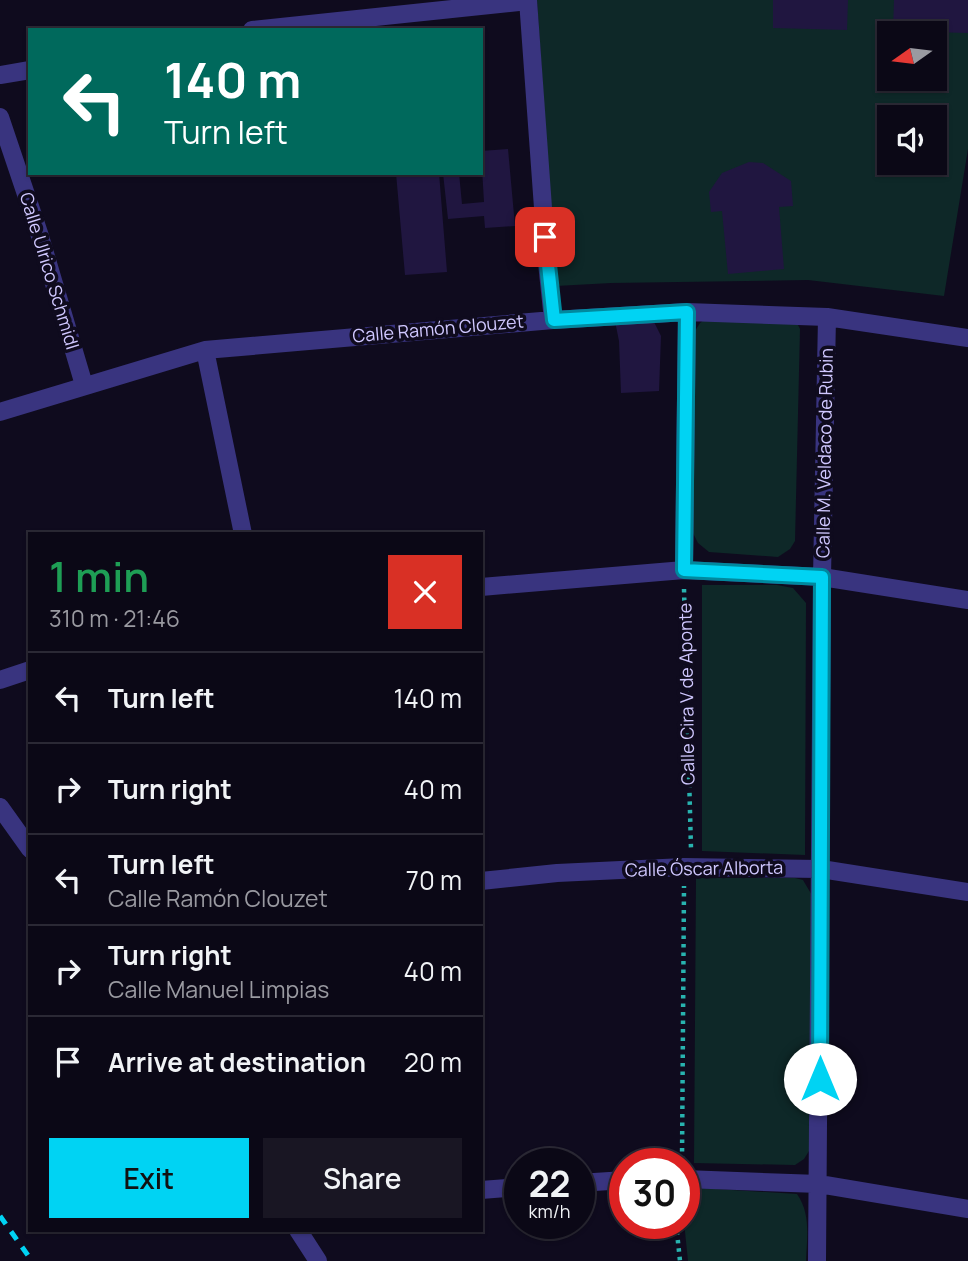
<!DOCTYPE html>
<meta charset="utf-8">
<style>
:root{--surface:#0b0816;--page:#191623;--text:#f1f3f6;--muted:#9a9aa1;--line:#2b2935;--accent:#00d3f3}
body{margin:0;font-family:Manrope,sans-serif;background:var(--page);color:var(--text);height:100vh;display:flex;flex-direction:column;font-size:26px;white-space:nowrap}
*{box-sizing:border-box;margin:0}
p{font-size:23px;color:var(--muted)}
.icon{flex:none;width:38px;height:38px;fill:none;stroke:currentColor;stroke-width:2;stroke-linecap:round;stroke-linejoin:round}
.map{position:relative;flex:1;overflow:hidden}
.drawer{position:absolute;left:28px;top:532px;width:455px;height:700px;display:flex;flex-direction:column;background:var(--surface);border-radius:0px;box-shadow:0 2px 5px #0004,0 0 0 2px var(--line)}
.drawer>*{flex:none}
.banner{position:absolute;left:28px;top:28px;width:455px;height:147px;border-radius:0px;box-shadow:0 2px 5px #0004,0 0 0 2px var(--line);background:#00695c;color:#fff;overflow:hidden}
.needle{width:46px;rotate:256deg}
.buttons{position:absolute;left:877px;top:21px;display:grid;gap:14px}
.buttons a{display:grid;place-items:center;width:70px;height:70px;border-radius:0px;background:var(--surface);box-shadow:0 2px 5px #0004,0 0 0 2px var(--line);font-size:35px}
.speed{position:absolute;left:504px;top:1148px;display:flex;gap:14px;font-size:35px;font-weight:700;text-align:center}
.speed>*{display:grid;place-content:center;width:91px;height:91px;border-radius:50%;background:var(--surface);box-shadow:0 2px 5px #0004,0 0 0 2px var(--line);line-height:1}
.speed small{font-size:18px;font-weight:400}
.speed .limit{border:10px solid #d22;background:#fff;color:#111}
.pin{position:absolute;display:grid;place-items:center;width:60px;height:60px;color:#fff;margin:-30px;border-radius:14px;box-shadow:0 4px 10px #0006}
.me{position:absolute;width:77px;margin:-38px;rotate:0deg;stroke-linejoin:round;filter:drop-shadow(0 0 5px #0008)}
.turn{display:flex;align-items:center;gap:24px;height:147px;padding:0 21px;font-size:32px}
.turn .icon{width:91px;height:91px;stroke-width:2.5}
.turn b{display:block;font-size:49px;line-height:60px}
.round{display:grid;place-items:center;flex:none;width:74px;height:74px;border-radius:0px;background:var(--page)}
.overview{display:flex;align-items:center;justify-content:space-between;height:119px;padding:0 21px}
h1{font-size:42px;font-weight:600;line-height:52px;color:#1e9e55}
.primary-button{display:flex;gap:14px;margin-top:auto;padding:14px 21px}
.primary-button a{flex:1;height:80px;border-radius:0px;background:var(--accent);color:#111;font-size:28px;font-weight:600;line-height:80px;text-align:center}
.primary-button a+a{background:var(--page);color:var(--text)}
ul{padding:0;list-style:none}
li{display:flex;align-items:center;gap:21px;height:91px;padding:0 21px;border-top:2px solid var(--line)}
li div{flex:1}
li b{display:block;font-size:26px}
li em{font-style:normal}
.map>svg:first-child{display:block}
.green{fill:#0e2828;fill-rule:evenodd}
.building{fill:#201640}
.lines{fill:none;stroke-linecap:round;stroke-linejoin:round}
.path{stroke:#28b3af;stroke-width:4.5;stroke-dasharray:3.5 5;stroke-linecap:butt}
.street{stroke:#39347f;stroke-width:18}
.rail{stroke:#00d3f3;stroke-width:5;stroke-dasharray:10 9;stroke-linecap:butt}
.route-casing{stroke:#00899e;stroke-width:18}
.route{stroke:#00d3f3;stroke-width:12}
.labels{text-anchor:middle;stroke-width:7;stroke-linejoin:round;paint-order:stroke}
.street-label{font-size:18px;fill:#d0c8ff;stroke:#0f0b1e}
</style>
<div class="map">
<svg width="968" height="1261" viewBox="0 0 968 1261">
<rect width="100%" height="100%" fill="#0f0b1e"/>
<path class="green" d="M 537,0 L 968,0 L 968,149 L 944,296 L 808,280 L 611,283 L 556,286 ZM 889,33 L 934,33 L 934,79 L 889,79 ZM 889,117 L 934,117 L 934,163 L 889,163 Z
M 709,316 L 796,321 L 800,329 L 795,541 L 790,549 L 778,557 L 709,552 L 698,543 L 693,533 L 695,331 L 700,323 Z
M 702,585 L 777,585 L 793,588 L 806,603 L 805,855 L 702,851 Z
M 696,878 L 795,878 L 803,880 L 813,897 L 809,1151 L 804,1159 L 795,1165 L 694,1163 Z
M 684,1187 L 797,1194 C 811,1214 807,1237 806,1261 L 688,1261 L 684,1222 Z"/>
<path class="building" d="M 773,0 L 848,0 L 847,30 L 773,28 Z
M 894,0 L 968,0 L 968,33 L 893,31 Z
M 508,149 L 515,226 L 485,228 L 484,216 L 448,219 L 443,173 L 459,173 L 462,204 L 484,202 L 481,151 Z
M 749,162 L 763,163 L 791,181 L 793,206 L 779,207 L 784,269 L 728,274 L 722,211 L 711,212 L 709,192 L 722,173 Z
M 396,173 L 439,173 L 447,272 L 405,275 Z
M 652,318 L 661,336 L 659,391 L 621,393 L 619,341 L 615,321 Z"/>
<g class="lines">
<path class="path" d="M 684,589 L 691,849
M 682,1160 L 684,886
M 676,1223 L 680,1261"/>
<path class="street" d="M 528,0 L 547,263 L 553,320
M 252,30 L 528,1
M 0,75 L 30,70
M 0,117 L 39,233 L 84,385
M 205,350 L 243,534
M 0,412 L 205,350 L 553,320 L 687,312 L 827,317 L 968,338
M 684,570 L 687,312
M 481,587 L 684,570 L 822,577 L 968,600
M 0,680 L 30,670
M 0,807 L 30,849
M 481,881 L 557,873 L 684,867 L 821,869 L 968,892
M 684,1179 L 819,1184 L 968,1209
M 579,1183 L 625,1180
M 481,1190 L 520,1187
M 298,1230 L 318,1261
M 817,1261 L 822,577 L 827,317"/>
<path class="rail" d="M 0,1216 L 32,1261"/>
</g>
<g class="lines">
<defs>
<path id="route" d="M 545,237 L 554,320 L 687,312 L 684,570 L 822,577 L 820,1079"/>
</defs>
<use href="#route" class="route-casing"/>
<use href="#route" class="route"/>
</g>
<g class="labels">
<g class="street-label">
<text transform="translate(49 271) rotate(73)" y="6">Calle Ulrico Schmidl</text>
<text transform="translate(438 329) rotate(-5)" y="6">Calle Ramón Clouzet</text>
<text transform="translate(825 453) rotate(-89)" y="6">Calle M. Veldaco de Rubin</text>
<text transform="translate(687 694) rotate(-91)" y="6">Calle Cira V de Aponte</text>
<text transform="translate(704 869) rotate(-1)" y="6">Calle Óscar Alborta</text>
</g>
</g>
</svg>
<div class="buttons">
<a><svg class="needle" viewBox="-14 -14 28 28"><path d="M0-13l5 13h-10z" fill="#e53935"/><path d="M0 13l5-13h-10z" fill="#9a9aa1"/></svg></a>
<a><svg class="icon" aria-label="sound" viewBox="0 0 24 24"><path d="M4 9h4l5-4v14l-5-4H4zM17 9q2 3 0 6"/></svg></a>
</div>
<div class="speed"><div>22<small>km/h</small></div><div class="limit">30</div></div>
<div class="pin" style="left:545px;top:237px;background:#d93025"><svg class="icon" aria-label="arrive" viewBox="0 0 24 24"><path d="M6 21V4h12l-3 4 3 4H6"/></svg></div>
<svg class="me" style="left:820px;top:1079px" viewBox="-20 -20 40 40"><circle r="19" fill="#fff"/><path d="M0-13L10 11 0 6-10 11z" fill="#00d3f3"/></svg>
<div class="banner">
<div class="turn"><svg class="icon" aria-label="left" viewBox="0 0 24 24"><path d="M17 20v-9H6M10 6l-5 5 5 5"/></svg><div><b>140 m</b>Turn left</div></div>
</div>
<section class="drawer">
<div class="overview"><div><h1>1 min</h1><p>310 m · 21:46</p></div><a class="round" style="background:#d93025;color:#fff"><svg class="icon" aria-label="close" viewBox="0 0 24 24"><path d="M6 6l12 12M18 6L6 18"/></svg></a></div>
<ul>
<li><svg class="icon" aria-label="left" viewBox="0 0 24 24"><path d="M17 20v-9H6M10 6l-5 5 5 5"/></svg><div><b>Turn left</b></div><em>140 m</em></li>
<li><svg class="icon" aria-label="right" viewBox="0 0 24 24"><path d="M7 20v-9h11M14 6l5 5-5 5"/></svg><div><b>Turn right</b></div><em>40 m</em></li>
<li><svg class="icon" aria-label="left" viewBox="0 0 24 24"><path d="M17 20v-9H6M10 6l-5 5 5 5"/></svg><div><b>Turn left</b><p>Calle Ramón Clouzet</p></div><em>70 m</em></li>
<li><svg class="icon" aria-label="right" viewBox="0 0 24 24"><path d="M7 20v-9h11M14 6l5 5-5 5"/></svg><div><b>Turn right</b><p>Calle Manuel Limpias</p></div><em>40 m</em></li>
<li><svg class="icon" aria-label="arrive" viewBox="0 0 24 24"><path d="M6 21V4h12l-3 4 3 4H6"/></svg><div><b>Arrive at destination</b></div><em>20 m</em></li>
</ul>
<div class="primary-button"><a>Exit</a><a>Share</a></div>
</section>
</div>
